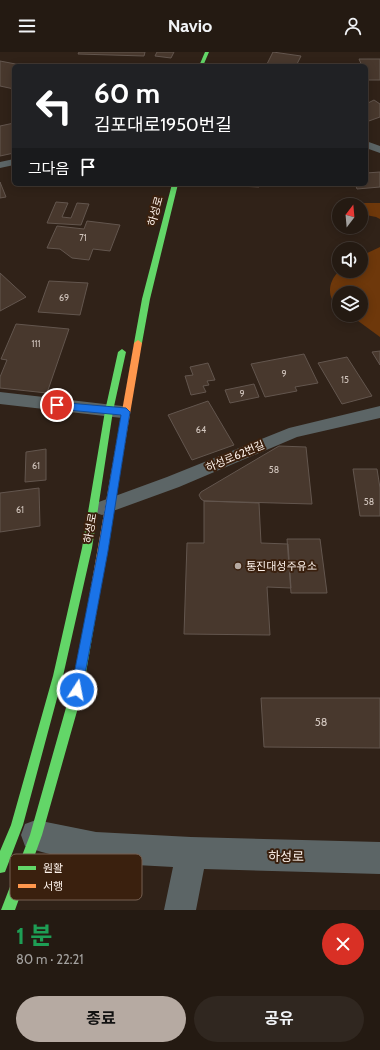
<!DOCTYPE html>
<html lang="ko">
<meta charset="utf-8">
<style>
:root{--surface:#241a12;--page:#302720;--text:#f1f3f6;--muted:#a3a19f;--line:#413832;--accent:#b6aaa2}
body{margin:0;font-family:Cabin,"Noto Sans KR",sans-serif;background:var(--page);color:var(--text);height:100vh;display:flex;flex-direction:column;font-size:15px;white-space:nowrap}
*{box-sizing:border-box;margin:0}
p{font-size:13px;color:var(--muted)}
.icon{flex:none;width:22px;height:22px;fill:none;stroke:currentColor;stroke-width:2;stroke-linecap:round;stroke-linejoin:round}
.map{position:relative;height:858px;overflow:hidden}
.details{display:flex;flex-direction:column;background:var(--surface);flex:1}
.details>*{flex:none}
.guide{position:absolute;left:12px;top:12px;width:356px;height:122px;border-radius:6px;box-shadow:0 2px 10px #0003,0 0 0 1px var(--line);background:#202124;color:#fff;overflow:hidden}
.needle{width:26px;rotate:16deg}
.buttons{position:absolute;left:332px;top:146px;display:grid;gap:8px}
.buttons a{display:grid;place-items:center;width:36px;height:36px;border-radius:50%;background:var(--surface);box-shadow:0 2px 10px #0003,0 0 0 1px var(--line);font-size:20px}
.pin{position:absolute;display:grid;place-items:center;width:34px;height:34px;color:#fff;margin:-17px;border:2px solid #fff;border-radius:50%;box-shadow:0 1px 4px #0007}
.me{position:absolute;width:44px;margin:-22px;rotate:11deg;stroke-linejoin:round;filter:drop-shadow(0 0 3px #0008)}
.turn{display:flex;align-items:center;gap:14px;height:84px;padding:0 16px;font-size:18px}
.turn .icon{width:52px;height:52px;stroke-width:2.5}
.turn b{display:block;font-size:28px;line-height:34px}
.then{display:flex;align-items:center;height:38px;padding:0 16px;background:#0003;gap:8px;font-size:15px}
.round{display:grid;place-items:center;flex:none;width:42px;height:42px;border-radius:21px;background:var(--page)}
.headline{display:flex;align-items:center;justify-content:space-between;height:68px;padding:0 16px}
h1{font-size:24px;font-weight:700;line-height:30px;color:#1e9e55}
.cta{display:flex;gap:8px;margin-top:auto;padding:8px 16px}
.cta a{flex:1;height:46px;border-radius:24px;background:var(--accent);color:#111;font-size:16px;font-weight:700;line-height:46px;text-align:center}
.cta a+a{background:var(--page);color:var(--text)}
header{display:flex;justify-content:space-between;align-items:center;height:52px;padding:0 16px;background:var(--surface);font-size:18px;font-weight:700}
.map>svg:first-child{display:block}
.forest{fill:#6e380b}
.building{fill:#48382d;stroke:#63564e}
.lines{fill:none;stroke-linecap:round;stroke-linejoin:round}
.lane{fill:#5c6566;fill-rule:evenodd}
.street{fill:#5c6566;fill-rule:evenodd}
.fast{fill:#63d668;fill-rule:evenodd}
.slow{fill:#ff974d;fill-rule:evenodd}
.route{fill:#1a73e8;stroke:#114b97}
.poi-dot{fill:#b6aaa2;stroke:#3a200e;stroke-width:1.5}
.labels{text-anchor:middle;stroke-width:4;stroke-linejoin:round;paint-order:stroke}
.number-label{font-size:9px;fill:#d0c4bc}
.street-label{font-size:11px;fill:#fef3ec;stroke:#3a200e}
.poi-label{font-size:11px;fill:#fef3ec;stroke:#3a200e;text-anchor:start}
.near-number-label{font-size:11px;fill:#d0c4bc}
.near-street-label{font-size:13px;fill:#fef3ec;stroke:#3a200e}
.key{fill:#3a200e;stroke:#755f51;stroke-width:1}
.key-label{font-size:11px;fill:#fef3ec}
</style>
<header><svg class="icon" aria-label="menu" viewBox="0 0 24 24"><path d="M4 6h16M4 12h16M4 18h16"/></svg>Navio<svg class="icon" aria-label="person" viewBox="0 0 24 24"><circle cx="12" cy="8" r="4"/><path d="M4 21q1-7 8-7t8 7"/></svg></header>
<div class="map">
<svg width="380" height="858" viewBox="0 0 380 858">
<rect width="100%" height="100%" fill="#302218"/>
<path class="forest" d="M 346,151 L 380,151 L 380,167 L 376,165 L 361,162 L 361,153 L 348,153 Z
M 380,195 L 380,285 L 350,263 L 361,263 L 361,241 L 339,241 L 339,256 C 326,245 328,230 339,219 L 361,219 L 361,204 Z"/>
<path class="building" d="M 79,0 L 145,0 L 144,4 L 78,2 Z
M 157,0 L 174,0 L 171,6 L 155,4 Z
M 273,0 L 301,4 L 296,14 L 266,14 Z
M 359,7 L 380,7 L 380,28 L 366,28 L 366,14 L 362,14 Z
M 0,9 L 26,14 L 14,14 L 14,37 L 0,34 Z
M 374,48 L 380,52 L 380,65 L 366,70 L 366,52 Z
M 14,71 L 14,101 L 0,104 L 0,74 Z
M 380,120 L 380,135 L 357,137 L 355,132 L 366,132 L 366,121 Z
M 0,130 L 6,145 L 0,146 Z
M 238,132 L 287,132 L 287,134 L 259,133 L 259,135 L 238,134 Z
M 56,150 L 68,151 L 62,165 L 71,166 L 77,151 L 89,152 L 81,173 L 47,171 Z
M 87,169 L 120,173 L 110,199 L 93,197 L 89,208 L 72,206 L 60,197 L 47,196 L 57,174 L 84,177 Z
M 0,221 L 26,245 L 0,259 Z
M 49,229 L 88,231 L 80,263 L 38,260 Z
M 16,272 L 69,277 L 47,341 L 0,336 L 0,325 L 7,308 L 1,307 Z
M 380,299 L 380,313 L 372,300 Z
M 304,302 L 318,331 L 295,335 L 297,339 L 265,345 L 251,312 Z
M 347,305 L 372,344 L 342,352 L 318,311 Z
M 208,311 L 215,328 L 207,329 L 209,333 L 203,334 L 206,340 L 191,343 L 185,324 L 193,323 L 190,315 Z
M 254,332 L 259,345 L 230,351 L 225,338 Z
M 208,349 L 234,393 L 192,408 L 168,363 Z
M 279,394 L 306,395 L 312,452 L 204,449 L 201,447 L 199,443 L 201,440 Z
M 46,397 L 46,428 L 25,430 L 26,400 Z
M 353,417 L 377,417 L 380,436 L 380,464 L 360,464 Z
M 39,436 L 40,474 L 0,480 L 0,441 Z
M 204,449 L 259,451 L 261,491 L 288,492 L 291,536 L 267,535 L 270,583 L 184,582 L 187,491 L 204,491 Z
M 287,487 L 320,487 L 327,541 L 291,541 Z
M 261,646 L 380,646 L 380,696 L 264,695 Z"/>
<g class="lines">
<path class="lane" d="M 366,89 L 380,94 L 380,101 L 366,96 Z
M 14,107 L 14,113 L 0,116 L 0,110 Z
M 0,340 L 122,354 L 127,356 L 129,360 L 127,364 L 122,366 L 0,352 Z
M 380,354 L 380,366 L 297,385 L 179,435 L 102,463 L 96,461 L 94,456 L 96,451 L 167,425 L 289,376 Z"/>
<path class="street" d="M 36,768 L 96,780 L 191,785 L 380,790 L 380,822 L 204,817 L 196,858 L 164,858 L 173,815 C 126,812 68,812 25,794 L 21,783 L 25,772 Z"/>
<path class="fast" d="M 205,0 L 209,0 L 203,14 L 199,14 Z
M 172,132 L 178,132 L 150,247 L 142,291 L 138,294 L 134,291 L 142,247 Z
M 122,297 L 126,300 L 113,359 L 92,496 L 63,624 L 23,773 L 5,820 L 0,821 L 0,799 L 11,773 L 53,624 L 82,496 L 105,359 L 118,300 Z
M 91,558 L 95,559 L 96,563 L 83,638 L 42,783 L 15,858 L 1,858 L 30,783 L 71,638 L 86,563 L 87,559 Z"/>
<path class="slow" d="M 138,288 L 142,291 L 96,563 L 95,567 L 91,568 L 87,567 L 86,563 L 134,291 Z"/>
</g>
<path class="route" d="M 57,350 L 126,356 L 130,360 L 108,499 L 82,638 L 81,642 L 77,644 L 73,642 L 71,638 L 98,499 L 121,363 L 57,357 L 53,353 Z"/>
<circle class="poi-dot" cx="238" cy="514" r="4"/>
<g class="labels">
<g class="number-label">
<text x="83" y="189">71</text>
<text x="64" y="249">69</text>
<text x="36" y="295">111</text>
<text x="284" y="325">9</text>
<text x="345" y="331">15</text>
<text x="242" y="345">9</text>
<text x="201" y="381">64</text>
<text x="36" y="417">61</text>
<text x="274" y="421">58</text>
<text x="369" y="453">58</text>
<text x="20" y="461">61</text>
</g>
<g class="street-label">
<text transform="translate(155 159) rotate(-75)" y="4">하성로</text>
<text transform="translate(235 404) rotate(-23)" y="4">하성로62번길</text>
<text transform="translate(90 476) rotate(-80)" y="4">하성로</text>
</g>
<g class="poi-label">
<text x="246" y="518">통진대성주유소</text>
</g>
<g class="near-number-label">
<text x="321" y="674">58</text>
</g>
<g class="near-street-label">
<text transform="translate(286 804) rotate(1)" y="5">하성로</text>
</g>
</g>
<rect x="10" y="802" width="132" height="46" rx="6" class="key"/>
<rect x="18" y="814" width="18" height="4" fill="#63d668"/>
<rect x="18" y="832" width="18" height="4" fill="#ff974d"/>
<g class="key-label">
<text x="43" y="820">원활</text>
<text x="43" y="838">서행</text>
</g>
</svg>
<div class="buttons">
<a><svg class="needle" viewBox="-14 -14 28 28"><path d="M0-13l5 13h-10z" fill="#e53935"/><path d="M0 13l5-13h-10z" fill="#a3a19f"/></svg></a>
<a><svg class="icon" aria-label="sound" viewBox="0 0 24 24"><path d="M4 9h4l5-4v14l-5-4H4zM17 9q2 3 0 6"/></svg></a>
<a><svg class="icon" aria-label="layers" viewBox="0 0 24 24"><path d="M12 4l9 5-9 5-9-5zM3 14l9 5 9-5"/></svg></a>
</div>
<div class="pin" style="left:57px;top:353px;background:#d93025"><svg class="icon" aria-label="arrive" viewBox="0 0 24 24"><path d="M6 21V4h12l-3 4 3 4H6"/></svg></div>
<svg class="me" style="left:77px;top:638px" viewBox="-20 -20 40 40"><circle r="17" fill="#1a73e8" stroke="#fff" stroke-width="3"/><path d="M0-11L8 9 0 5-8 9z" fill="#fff"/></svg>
<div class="guide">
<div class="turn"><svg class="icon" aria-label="left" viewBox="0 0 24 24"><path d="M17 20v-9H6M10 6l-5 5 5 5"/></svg><div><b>60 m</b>김포대로1950번길</div></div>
<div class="then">그다음<svg class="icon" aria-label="arrive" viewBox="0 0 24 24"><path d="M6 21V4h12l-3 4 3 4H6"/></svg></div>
</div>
</div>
<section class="details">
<div class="headline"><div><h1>1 분</h1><p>80 m · 22:21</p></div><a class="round" style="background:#d93025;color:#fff"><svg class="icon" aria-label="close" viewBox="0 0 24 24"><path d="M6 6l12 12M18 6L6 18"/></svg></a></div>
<div class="cta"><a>종료</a><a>공유</a></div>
</section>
